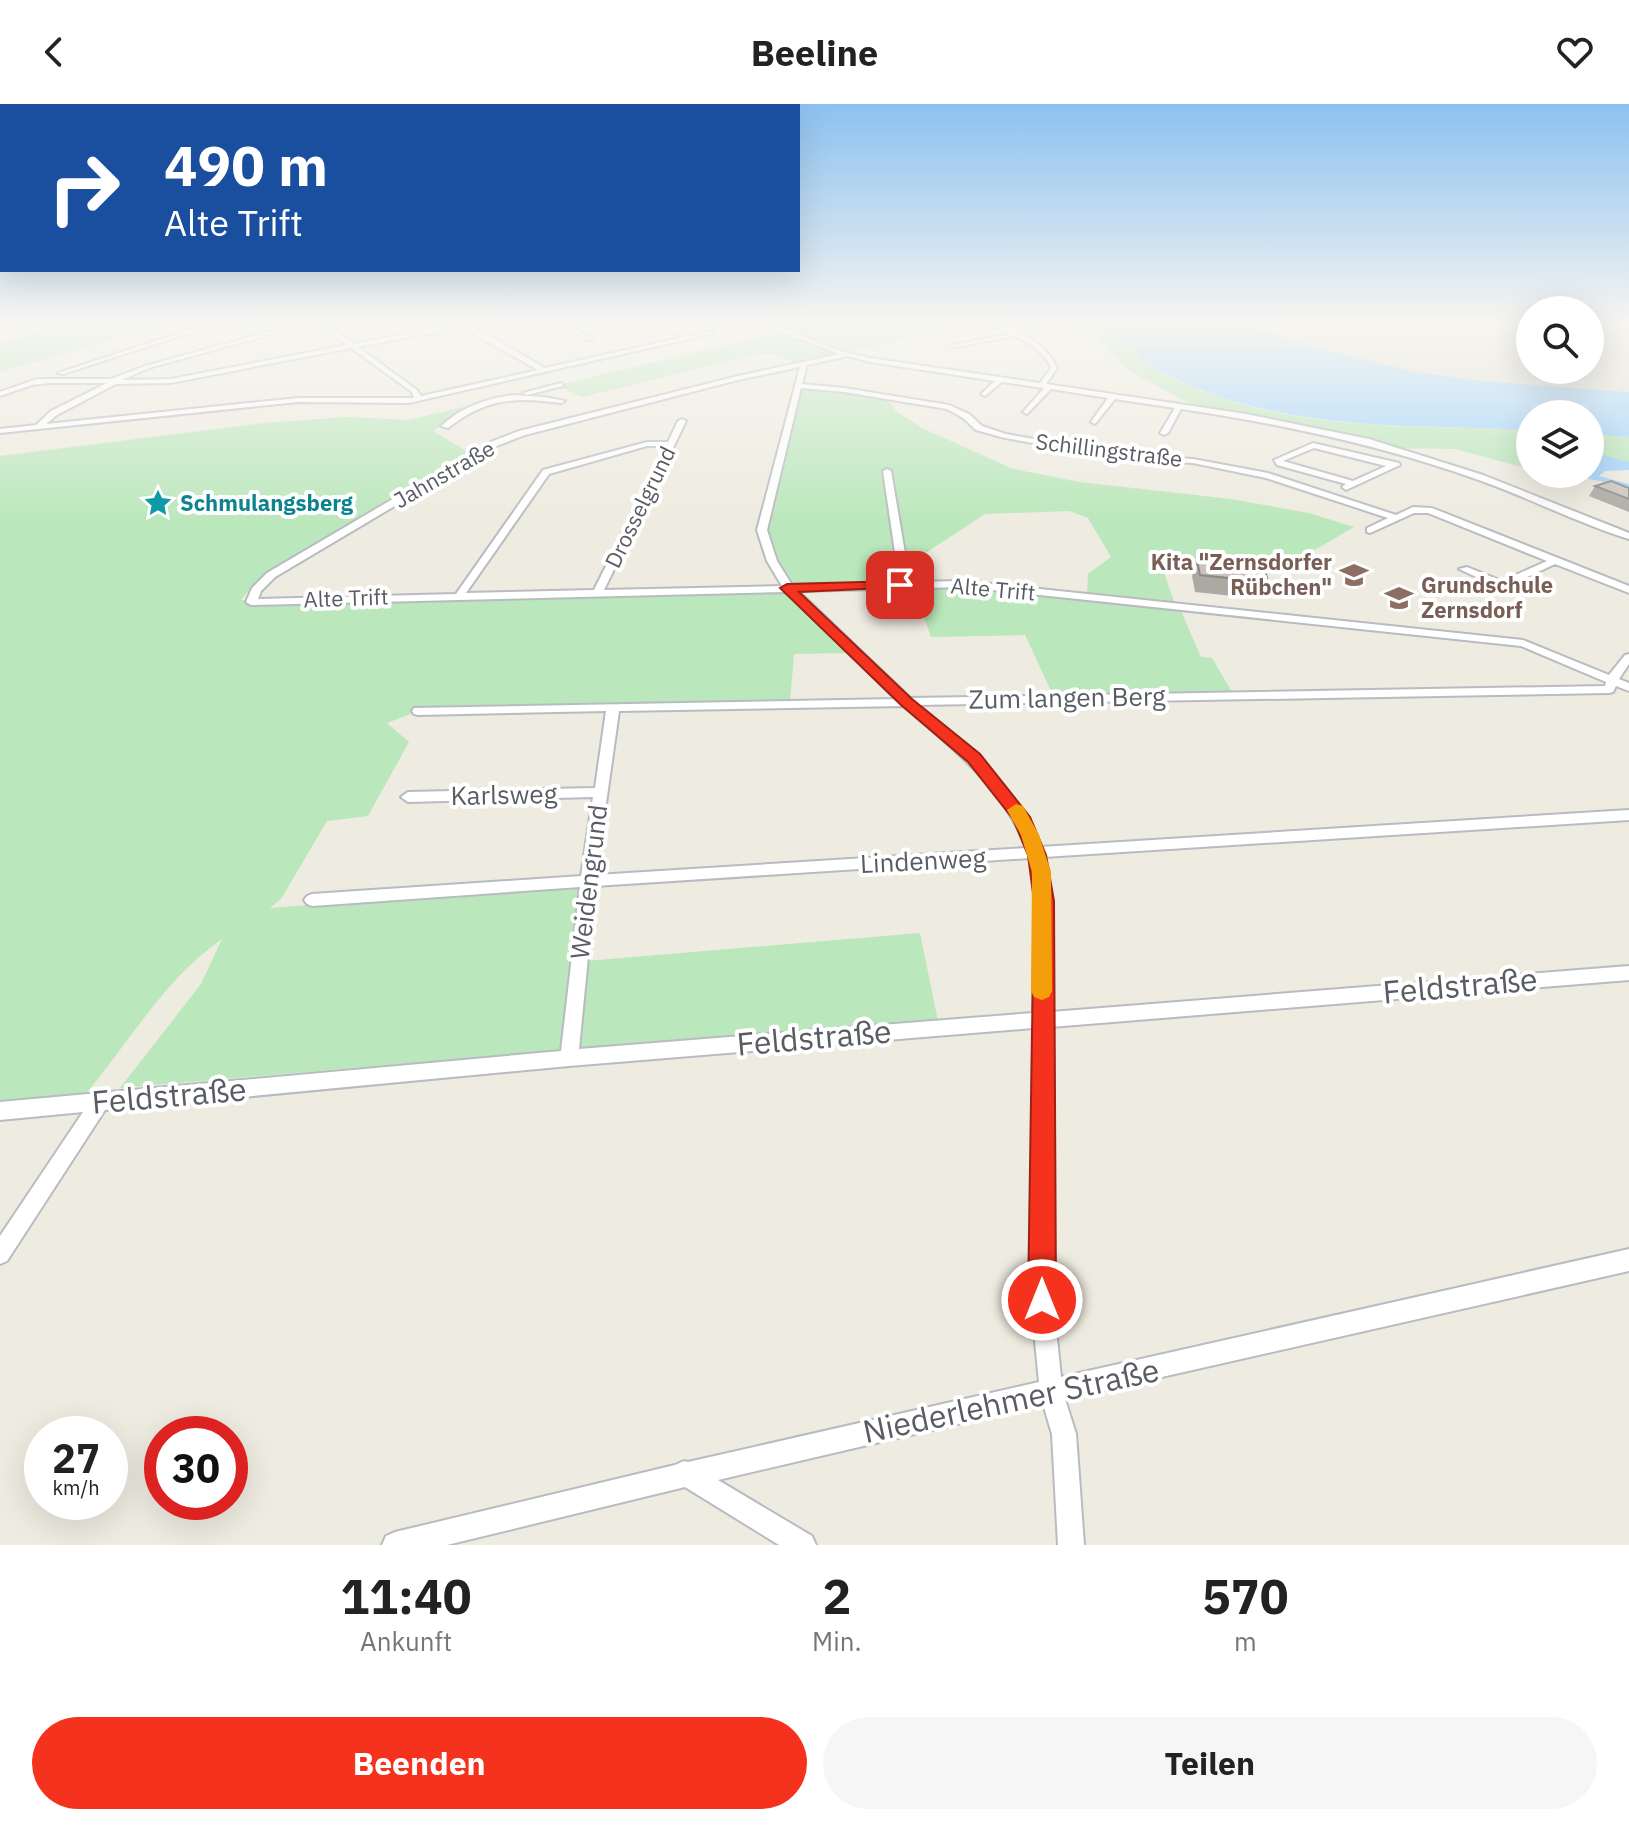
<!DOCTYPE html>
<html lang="de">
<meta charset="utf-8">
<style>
:root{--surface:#fff;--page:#f6f6f6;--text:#222;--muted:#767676;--accent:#f5321e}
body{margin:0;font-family:"IBM Plex Sans",sans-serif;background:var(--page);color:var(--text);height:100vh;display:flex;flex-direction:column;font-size:30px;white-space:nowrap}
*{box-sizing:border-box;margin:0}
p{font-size:26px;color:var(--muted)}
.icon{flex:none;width:44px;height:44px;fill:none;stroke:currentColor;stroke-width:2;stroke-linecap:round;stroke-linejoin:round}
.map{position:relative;height:1441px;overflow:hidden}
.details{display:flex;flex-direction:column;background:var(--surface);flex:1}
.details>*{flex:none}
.banner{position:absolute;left:0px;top:0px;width:800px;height:168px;box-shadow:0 8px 32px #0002;background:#1a4fa0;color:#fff;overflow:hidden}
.fabs{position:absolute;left:1516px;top:192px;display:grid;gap:16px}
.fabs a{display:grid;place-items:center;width:88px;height:88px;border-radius:50%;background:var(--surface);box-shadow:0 8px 32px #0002;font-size:40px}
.speed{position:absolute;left:24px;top:1312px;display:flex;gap:16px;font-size:40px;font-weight:700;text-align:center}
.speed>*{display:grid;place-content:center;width:104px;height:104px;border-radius:50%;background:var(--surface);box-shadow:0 8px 32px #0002;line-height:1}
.speed small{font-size:20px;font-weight:400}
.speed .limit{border:12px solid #d22;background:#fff;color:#111}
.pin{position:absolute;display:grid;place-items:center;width:68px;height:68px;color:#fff;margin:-34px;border-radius:16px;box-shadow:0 4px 12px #0006}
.me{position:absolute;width:88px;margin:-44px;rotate:0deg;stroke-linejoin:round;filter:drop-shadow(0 0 6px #0008)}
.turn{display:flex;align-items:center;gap:28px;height:168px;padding:0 32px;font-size:36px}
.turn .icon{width:104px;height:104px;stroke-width:2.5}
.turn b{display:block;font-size:56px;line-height:68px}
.eta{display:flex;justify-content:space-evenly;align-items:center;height:136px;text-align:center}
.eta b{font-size:48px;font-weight:800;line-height:56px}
.action{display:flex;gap:16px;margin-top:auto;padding:16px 32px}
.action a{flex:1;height:92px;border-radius:48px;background:var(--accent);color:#fff;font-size:32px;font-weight:800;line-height:92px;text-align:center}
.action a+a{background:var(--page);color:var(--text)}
header{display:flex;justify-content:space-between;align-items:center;height:104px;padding:0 32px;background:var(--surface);font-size:36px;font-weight:800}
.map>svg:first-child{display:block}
.industrial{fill:#e1ded8}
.green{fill:#bae7bb;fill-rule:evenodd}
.water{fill:#9fd4ff}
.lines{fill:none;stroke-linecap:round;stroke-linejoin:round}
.street-casing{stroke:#b8bbc1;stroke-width:4}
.street{fill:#fff;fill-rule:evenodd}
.rail{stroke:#b4b5b6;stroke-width:2;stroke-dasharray:1 5;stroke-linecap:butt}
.wall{fill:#aca9a3}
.building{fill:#c8c4bd;stroke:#8c8984;stroke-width:2}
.route{fill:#f5321e;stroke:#9f2014;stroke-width:2}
.slow{fill:#f59e0b}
.labels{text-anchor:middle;stroke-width:8;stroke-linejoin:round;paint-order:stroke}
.far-street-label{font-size:22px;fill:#595d63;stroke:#fff}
.far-culture-label{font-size:22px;font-weight:bold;fill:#0d838f;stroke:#fff;text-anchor:start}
.far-education-label{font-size:22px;font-weight:bold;fill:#785e54;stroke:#fff;text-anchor:end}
.street-label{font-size:26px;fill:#595d63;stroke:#fff}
.near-street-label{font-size:32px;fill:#595d63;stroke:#fff}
</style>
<header><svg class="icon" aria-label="back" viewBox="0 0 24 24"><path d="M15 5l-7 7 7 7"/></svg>Beeline<svg class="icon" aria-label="heart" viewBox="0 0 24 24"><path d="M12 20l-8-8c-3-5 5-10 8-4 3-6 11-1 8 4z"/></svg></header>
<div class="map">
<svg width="1629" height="1441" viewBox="0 0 1629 1441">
<rect width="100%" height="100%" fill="#eeebe0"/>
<path class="industrial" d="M 1246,220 L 1530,220 L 1530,266 L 1590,266 L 1590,220 L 1629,220 L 1629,288 L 1482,277 L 1416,268 L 1325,246 Z"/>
<path class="green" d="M 66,220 L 165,220 L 0,268 L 0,240 Z
M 776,220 L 920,220 L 936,226 L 851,248 Z
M 1077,220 C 1092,221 1127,234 1138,244 C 1148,252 1154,264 1164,270 C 1185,281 1210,290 1232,297 C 1329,327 1431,321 1530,326 L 1530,348 L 1523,350 L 1530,354 L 1530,365 L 1455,345 L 1392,344 L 1196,303 L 1129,267 L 1096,233 Z
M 780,228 L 839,251 L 798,260 L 773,250 L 761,250 L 581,293 L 558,281 Z
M 801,283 L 886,293 L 896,307 L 922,324 L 1013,365 L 1080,378 L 1231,395 L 1309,409 L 1354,423 L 1301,454 L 1282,469 L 1162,463 L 1176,503 L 1181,507 L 1201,553 L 1212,554 L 1232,588 L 1054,593 L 1025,531 L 931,533 L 922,508 L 920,487 L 796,480 C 777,471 770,446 767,427 ZM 1069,407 L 1088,414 L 1111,453 L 1088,470 L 1087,491 L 963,478 L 903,479 L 901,465 L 985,410 Z
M 467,302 L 433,327 L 468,348 L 322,435 L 255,479 L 241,496 L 786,487 L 848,549 L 794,550 L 790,598 L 418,607 L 387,619 L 409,638 L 368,712 L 327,717 L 281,795 L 270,804 L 582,780 L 564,946 L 120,984 L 201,880 L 222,835 C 165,874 128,940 84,992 L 0,999 L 0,352 L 263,319 L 348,313 L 408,316 Z
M 1590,329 L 1629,333 L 1629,358 L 1590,351 Z
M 920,829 L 939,922 L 574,946 L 586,857 Z"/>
<path class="water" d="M 1082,220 L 1246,220 L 1325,246 L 1416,268 L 1482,277 L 1629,288 L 1629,333 L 1590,330 L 1590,310 L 1530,310 L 1530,326 C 1389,319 1267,330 1139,256 L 1136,242 C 1118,234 1101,224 1082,220 Z
M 1599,350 L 1629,358 L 1629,366 L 1605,367 L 1599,372 L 1629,380 L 1629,383 L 1565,370 L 1590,370 L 1590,351 Z"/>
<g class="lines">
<defs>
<path id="street" d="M 206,220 L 217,220 L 63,270 L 58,269 Z
M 297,220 L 308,220 L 149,264 L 122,276 L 171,275 L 347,241 L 319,220 L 327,220 L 354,240 L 454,220 L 469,220 L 545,264 L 684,233 L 656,220 L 665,220 L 691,232 L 712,227 L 715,229 L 409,299 L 298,298 L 0,329 L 0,325 L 36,321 L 51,307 L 107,279 L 49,279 L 32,281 L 0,292 L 0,288 L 37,275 L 111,275 L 145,262 ZM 462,223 L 538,266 L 421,292 L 417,286 L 358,243 ZM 351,244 L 412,288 L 414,294 L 298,294 L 46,320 L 57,311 L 116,280 L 171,279 Z
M 557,220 L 566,220 L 593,235 L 588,236 Z
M 760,220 L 770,220 L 840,247 L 870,254 L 1040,279 L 1051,264 C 1044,248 1031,240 1015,232 L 955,243 L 952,241 L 1010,230 L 990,220 C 1016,220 1047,241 1057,264 L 1046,280 L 1246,310 L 1369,335 L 1483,371 L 1629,429 L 1629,435 C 1577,419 1528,393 1476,375 C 1380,341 1282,320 1181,305 L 1168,329 L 1164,331 L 1160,329 L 1175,304 L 1115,295 L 1095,320 L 1091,318 L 1108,294 L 1051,285 L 1027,310 L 1023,308 L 1044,284 L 1002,278 L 985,292 L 981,290 L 995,277 L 870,258 L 848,252 L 807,261 L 802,280 L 844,284 L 949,301 L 969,310 L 982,322 L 1006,330 L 1123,351 L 1193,355 L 1268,369 L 1396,411 L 1413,403 L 1432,404 L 1629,482 L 1629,489 L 1555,460 L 1506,483 L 1498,483 L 1459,465 L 1467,463 L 1502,477 L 1547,457 L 1428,409 L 1414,409 L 1370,429 L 1367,428 L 1367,424 L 1388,414 L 1266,374 L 1193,359 L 1123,355 L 1005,334 L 976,326 L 963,314 L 947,305 L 844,288 L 801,284 L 767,426 L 777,457 L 792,481 L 895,479 L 896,455 L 883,367 L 887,365 L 891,367 L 906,455 L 905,478 L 964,477 L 1523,536 L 1609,571 L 1625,551 L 1629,550 L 1629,560 L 1619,575 L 1629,579 L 1629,587 L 1616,582 L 1613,588 L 1609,589 L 918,601 C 967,642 1016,682 1041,743 L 1629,706 L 1629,716 L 1044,753 L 1049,768 L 1051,908 L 1629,862 L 1629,876 L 1051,923 L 1053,1196 L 1061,1273 L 1629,1145 L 1629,1167 L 1065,1295 L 1076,1330 L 1084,1441 L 1058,1441 L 1052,1330 L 1043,1300 L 718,1376 L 812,1432 L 816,1441 L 779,1441 L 685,1383 L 447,1441 L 382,1441 L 386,1432 L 395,1428 L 675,1361 L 684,1357 L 688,1358 L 1039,1278 L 1031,1196 L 1033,924 L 569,962 L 105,1006 L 7,1157 L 0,1160 L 0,1132 L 83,1008 L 0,1016 L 0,998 L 561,947 L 580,783 L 312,802 L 307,800 L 304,796 L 307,792 L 312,790 L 581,772 L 593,693 L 408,698 L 401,693 L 408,688 L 595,684 L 606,607 L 418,611 L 414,610 L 412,607 L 414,604 L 896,595 L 787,488 L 251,501 L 246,498 L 252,484 L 267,469 L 488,339 L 519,327 L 738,272 L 840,250 ZM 800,263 L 757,426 L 767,457 L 782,482 L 604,486 L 686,317 L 682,315 L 678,317 L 668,338 L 647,338 L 543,366 L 456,490 L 258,495 L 261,487 L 275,473 L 494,343 L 525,331 L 738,276 ZM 647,342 L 666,342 L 594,486 L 466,489 L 549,370 ZM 964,483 L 1521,542 L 1606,578 L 1605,582 L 910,594 L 798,487 ZM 904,602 C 951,643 1004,683 1026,744 L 596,771 L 619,607 ZM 1030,754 L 1035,768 L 1033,909 L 579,945 L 595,782 Z
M 561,279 L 563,282 L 527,291 L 523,289 Z
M 514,291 L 544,293 L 565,297 L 561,299 C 514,293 486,294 448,324 L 441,322 C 462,303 486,294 514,291 Z
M 1313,339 L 1399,359 L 1400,361 L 1346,386 L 1342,383 L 1346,380 L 1277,361 L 1274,356 ZM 1314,344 L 1386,362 L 1353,377 L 1283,357 Z"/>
</defs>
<use href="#street" class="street-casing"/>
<use href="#street" class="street"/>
<path class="rail" d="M 1439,220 L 1530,233
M 1590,230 L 1629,236
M 1590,244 L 1629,247"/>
</g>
<path class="wall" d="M 1595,382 L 1629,384 L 1629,408 L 1589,392 Z
M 1197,456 L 1268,478 L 1262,495 L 1195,488 L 1192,472 Z"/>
<path class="building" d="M 1611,377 L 1629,384 L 1629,395 L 1595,382 Z
M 1197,456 L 1264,462 L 1268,478 L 1200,471 Z"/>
<linearGradient id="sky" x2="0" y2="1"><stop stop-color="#8bc1f1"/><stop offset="0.52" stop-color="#f7f6f1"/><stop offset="1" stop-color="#f7f6f1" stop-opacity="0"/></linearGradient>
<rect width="1629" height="422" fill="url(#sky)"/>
<path class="route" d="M 900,477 L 907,481 L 905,483 L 799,488 L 912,595 L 980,650 L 1030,713 L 1046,751 L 1054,797 L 1056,1196 L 1052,1206 L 1042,1210 L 1032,1206 L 1028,1196 L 1034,797 L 1028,751 L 1013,715 L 968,658 L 901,601 L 780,484 L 787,480 Z"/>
<path class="slow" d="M 1016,700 L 1023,702 L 1039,731 L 1051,768 L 1052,887 L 1049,893 L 1042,896 L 1034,893 L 1031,887 L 1032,768 L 1021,731 L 1007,706 Z"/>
<defs>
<symbol id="sight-bare" viewBox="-9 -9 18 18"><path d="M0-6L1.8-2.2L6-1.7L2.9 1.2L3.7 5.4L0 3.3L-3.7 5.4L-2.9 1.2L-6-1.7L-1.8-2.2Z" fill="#0f9aa8" stroke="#fff" stroke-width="2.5" paint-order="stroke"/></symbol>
<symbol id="school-bare" viewBox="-9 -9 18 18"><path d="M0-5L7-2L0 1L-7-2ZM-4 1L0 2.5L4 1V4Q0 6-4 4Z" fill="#8d6e63" stroke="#fff" stroke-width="2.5" paint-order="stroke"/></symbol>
</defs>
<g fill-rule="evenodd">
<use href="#sight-bare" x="138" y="379" width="40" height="40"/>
<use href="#school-bare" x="1334" y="451" width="40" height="40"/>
<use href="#school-bare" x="1379" y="474" width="40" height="40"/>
</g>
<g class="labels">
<g class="far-street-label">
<text transform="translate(1109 346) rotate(7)" y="8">Schillingstraße</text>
<text transform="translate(444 370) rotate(-30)" y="8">Jahnstraße</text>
<text transform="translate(640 403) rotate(-64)" y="8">Drosselgrund</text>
<text transform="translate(993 485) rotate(5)" y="8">Alte Trift</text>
<text transform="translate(346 494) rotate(-2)" y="8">Alte Trift</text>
</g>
<g class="far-culture-label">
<text x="180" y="407">Schmulangsberg</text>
</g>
<g class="far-education-label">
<text x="1332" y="466">Kita "Zernsdorfer<tspan x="1332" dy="25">Rübchen"</tspan></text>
<text x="1421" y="489" text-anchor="start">Grundschule<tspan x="1421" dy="25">Zernsdorf</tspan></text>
</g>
<g class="street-label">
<text transform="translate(1067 594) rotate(-1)" y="9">Zum langen Berg</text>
<text transform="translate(504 691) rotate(-1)" y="9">Karlsweg</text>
<text transform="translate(923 757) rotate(-3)" y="9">Lindenweg</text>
<text transform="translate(589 778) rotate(-83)" y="9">Weidengrund</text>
</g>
<g class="near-street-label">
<text transform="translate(1460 882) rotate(-5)" y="11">Feldstraße</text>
<text transform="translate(814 934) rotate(-5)" y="11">Feldstraße</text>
<text transform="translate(169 992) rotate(-5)" y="11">Feldstraße</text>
<text transform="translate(1011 1297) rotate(-12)" y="11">Niederlehmer Straße</text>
</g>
</g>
</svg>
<div class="fabs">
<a><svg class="icon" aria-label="search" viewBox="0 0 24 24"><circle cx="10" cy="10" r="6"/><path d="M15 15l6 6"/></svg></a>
<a><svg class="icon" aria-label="layers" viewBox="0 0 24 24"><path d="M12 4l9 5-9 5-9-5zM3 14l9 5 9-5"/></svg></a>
</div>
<div class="speed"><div>27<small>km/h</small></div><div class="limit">30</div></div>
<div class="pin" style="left:900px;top:481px;background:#d93025"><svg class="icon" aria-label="arrive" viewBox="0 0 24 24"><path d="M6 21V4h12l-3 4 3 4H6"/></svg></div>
<svg class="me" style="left:1042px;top:1196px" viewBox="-20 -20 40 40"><circle r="17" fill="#f5321e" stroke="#fff" stroke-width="3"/><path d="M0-11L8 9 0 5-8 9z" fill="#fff"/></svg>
<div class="banner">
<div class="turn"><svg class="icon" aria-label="right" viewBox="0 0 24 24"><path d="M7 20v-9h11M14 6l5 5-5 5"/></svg><div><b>490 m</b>Alte Trift</div></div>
</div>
</div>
<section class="details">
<div class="eta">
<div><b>11:40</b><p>Ankunft</p></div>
<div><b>2</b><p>Min.</p></div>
<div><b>570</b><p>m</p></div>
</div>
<div class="action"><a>Beenden</a><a>Teilen</a></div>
</section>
